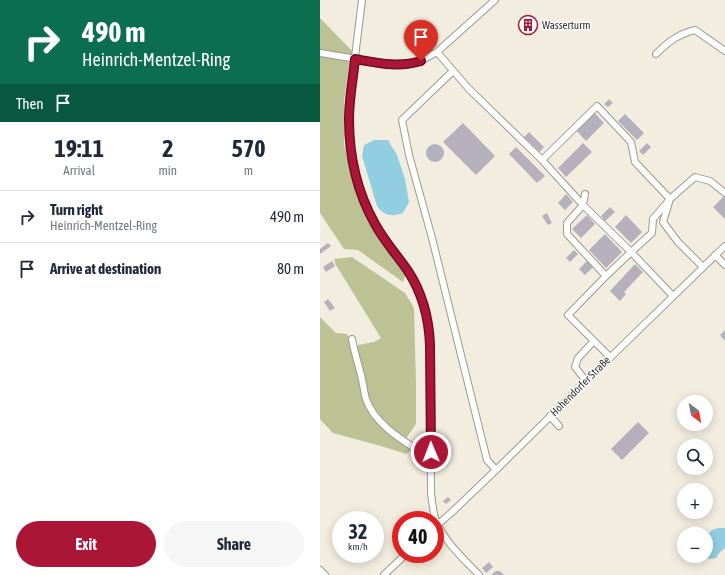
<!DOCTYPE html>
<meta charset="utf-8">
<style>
:root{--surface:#fff;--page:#f6f6f7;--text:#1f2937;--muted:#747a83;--line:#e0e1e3;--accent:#ab1536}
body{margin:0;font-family:"Asap Condensed",sans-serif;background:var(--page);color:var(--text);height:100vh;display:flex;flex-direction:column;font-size:15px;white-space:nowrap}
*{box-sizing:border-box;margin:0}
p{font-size:13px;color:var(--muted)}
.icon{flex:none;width:22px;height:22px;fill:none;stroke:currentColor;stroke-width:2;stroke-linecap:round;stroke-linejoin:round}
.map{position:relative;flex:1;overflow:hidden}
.sheet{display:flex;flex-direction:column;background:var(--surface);width:320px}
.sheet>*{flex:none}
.banner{background:#0b6e4f;color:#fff;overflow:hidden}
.needle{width:26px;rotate:148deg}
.buttons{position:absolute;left:357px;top:395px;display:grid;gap:8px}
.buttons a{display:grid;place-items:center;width:36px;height:36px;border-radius:50%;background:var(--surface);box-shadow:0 2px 10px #0003;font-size:20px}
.speed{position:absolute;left:12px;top:511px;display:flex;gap:8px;font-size:20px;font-weight:700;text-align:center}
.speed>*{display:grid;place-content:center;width:52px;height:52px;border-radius:50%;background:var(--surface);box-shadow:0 2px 10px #0003;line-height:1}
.speed small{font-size:10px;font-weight:400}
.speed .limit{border:6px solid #d22;background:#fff;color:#111}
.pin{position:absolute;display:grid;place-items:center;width:34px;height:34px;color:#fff;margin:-41px -17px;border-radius:50% 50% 50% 0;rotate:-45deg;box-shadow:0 0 4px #0007}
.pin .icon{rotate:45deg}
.me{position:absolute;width:44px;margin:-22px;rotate:359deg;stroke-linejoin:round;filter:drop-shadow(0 0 3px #0008)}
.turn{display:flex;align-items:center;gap:14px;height:84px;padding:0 16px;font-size:18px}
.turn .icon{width:52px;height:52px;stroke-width:2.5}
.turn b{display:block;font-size:28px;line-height:34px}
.then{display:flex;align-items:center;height:38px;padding:0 16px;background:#0003;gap:8px;font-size:15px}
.eta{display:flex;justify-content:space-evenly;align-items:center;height:68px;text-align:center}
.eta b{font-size:24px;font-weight:700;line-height:28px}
.button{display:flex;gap:8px;margin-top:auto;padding:8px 16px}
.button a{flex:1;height:46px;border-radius:24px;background:var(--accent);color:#fff;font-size:16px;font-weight:700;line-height:46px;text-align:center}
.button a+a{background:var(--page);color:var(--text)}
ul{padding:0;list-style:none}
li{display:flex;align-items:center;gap:12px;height:52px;padding:0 16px;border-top:1px solid var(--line)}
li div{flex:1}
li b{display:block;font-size:15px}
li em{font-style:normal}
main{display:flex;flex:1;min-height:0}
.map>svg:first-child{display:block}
.green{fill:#bdc295}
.water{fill:#91cee1}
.building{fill:#b6b0bd}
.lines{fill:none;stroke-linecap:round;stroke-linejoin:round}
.minor-casing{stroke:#9e9a8d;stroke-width:8}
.minor{stroke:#fff;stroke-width:6}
.route-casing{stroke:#6f0e23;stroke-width:10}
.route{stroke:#ab1536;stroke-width:7}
.labels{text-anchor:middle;stroke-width:3;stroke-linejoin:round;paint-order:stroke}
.poi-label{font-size:11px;fill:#32302b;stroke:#fff;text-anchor:start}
.street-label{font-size:11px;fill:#32302b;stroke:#fff}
</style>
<main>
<section class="sheet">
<div class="banner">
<div class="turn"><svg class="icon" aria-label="right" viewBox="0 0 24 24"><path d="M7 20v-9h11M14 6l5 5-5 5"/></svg><div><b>490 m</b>Heinrich-Mentzel-Ring</div></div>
<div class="then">Then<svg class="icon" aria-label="arrive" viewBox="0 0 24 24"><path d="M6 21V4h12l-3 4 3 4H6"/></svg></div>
</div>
<div class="eta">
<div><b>19:11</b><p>Arrival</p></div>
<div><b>2</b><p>min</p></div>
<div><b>570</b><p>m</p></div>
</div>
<ul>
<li><svg class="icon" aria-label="right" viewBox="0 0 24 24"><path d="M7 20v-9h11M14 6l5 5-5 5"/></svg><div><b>Turn right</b><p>Heinrich-Mentzel-Ring</p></div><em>490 m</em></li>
<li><svg class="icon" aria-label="arrive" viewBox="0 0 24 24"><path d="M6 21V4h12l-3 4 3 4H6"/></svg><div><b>Arrive at destination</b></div><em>80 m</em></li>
</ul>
<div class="button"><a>Exit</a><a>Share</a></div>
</section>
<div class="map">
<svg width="405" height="575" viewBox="0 0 405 575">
<rect width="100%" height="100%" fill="#f2eddf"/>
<path class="green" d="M 0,18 L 32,51 L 29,64 L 24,101 L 24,145 L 33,178 L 54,227 L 88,273 L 85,276 L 83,282 L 38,250 L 24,249 L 0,213 Z
M 32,257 L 85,293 L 94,308 L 96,384 L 96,424 L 85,440 L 58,417 L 48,400 L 36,350 L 38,345 L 54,342 L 61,338 L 16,265 L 14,259 Z
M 0,317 L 16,333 L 27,334 L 38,367 L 43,398 L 55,419 L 92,450 L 86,454 L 61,446 L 13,433 L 0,419 Z"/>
<path class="water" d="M 54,140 L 68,140 L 77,155 L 85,179 L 89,202 L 83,213 C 72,217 64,216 57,206 L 42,156 L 44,145 Z
M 398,528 L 405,528 L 405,548 L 400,552 L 396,558 L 389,559 L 382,557 L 381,556 L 386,556 L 386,536 L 392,530 Z"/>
<path class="building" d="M203 25a5 5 0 1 1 10 0a5 5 0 1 1-10 0Z
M 289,99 L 293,103 L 288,107 L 284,104 Z
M 274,112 L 284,123 L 266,141 L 256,130 Z
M 305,114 L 324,133 L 317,140 L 298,121 Z
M 143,123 L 175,156 L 156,175 L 123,142 Z
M 209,132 L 224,147 L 220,152 L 204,137 Z
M 263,143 L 272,152 L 246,177 L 238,168 Z
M 327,143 L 331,147 L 323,155 L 319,151 Z
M106 153a9 9 0 1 1 18 0a9 9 0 1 1-18 0Z
M 196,147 L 225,176 L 217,183 L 189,154 Z
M 246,194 L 253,202 L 245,210 L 238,203 Z
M 404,196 L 405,197 L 405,219 L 393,207 Z
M 290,207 L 295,212 L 285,221 L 281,216 Z
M 227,213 L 232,223 L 228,225 L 222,216 Z
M 267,215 L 275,224 L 261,238 L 252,229 Z
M 306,215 L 322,232 L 311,243 L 295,227 Z
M 285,234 L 302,252 L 286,268 L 269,250 Z
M 8,243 L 11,246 L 0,254 L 0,249 Z
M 254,250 L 258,254 L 250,262 L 246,258 Z
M 268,260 L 274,266 L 265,275 L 259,269 Z
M 12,261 L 15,266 L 6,272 L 3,267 Z
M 315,264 L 323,272 L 304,292 L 306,294 L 300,301 L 290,291 Z
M 8,299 L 15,308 L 10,311 L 4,302 Z
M 405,330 L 405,341 L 400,335 Z
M 318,422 L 329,433 L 302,460 L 291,449 Z
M 128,497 L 131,500 L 126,504 L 123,501 Z
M 169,562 L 173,567 L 166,573 L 162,568 Z
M 176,571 L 180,571 L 184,575 L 171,575 Z"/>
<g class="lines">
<defs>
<path id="minor" d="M 42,0 C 39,24 36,48 33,73 C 31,88 29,103 29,118 C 28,148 35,179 47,207 C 60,237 83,258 97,287 C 106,305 109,325 110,345 L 111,493 C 112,502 113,510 115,518 C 124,542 143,558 159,575
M 117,52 L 149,89 L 222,160 L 277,106 L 311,142 L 315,162 L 350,199 L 375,177 L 390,181 L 405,193
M 0,53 L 74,65 L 90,64 L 101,61 L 117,52 L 175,0
M 336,54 C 348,42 358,34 375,30 L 405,51
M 133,71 L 82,120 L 89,155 L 112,238 L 167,460 L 176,470
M 222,160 L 263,205 L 311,252 L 286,276 L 248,315 L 290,357
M 265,194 L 263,205 L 247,223 L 247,234 L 286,276
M 395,255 L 405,265
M 353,296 L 311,252 L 332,233 L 333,219 L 350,199 L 343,222 L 358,242 L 383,267
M 32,339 C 34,351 38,363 41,375 C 43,383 44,392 46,399 C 54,422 78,438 98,450
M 266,381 L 255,367 L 258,358 L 274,341
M 230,416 L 239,426
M 116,526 L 131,513 L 176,470 L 266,381 L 405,246
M 0,570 L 5,575
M 64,575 L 86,554"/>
</defs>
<use href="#minor" class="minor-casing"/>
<use href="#minor" class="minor"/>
</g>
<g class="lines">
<defs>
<path id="route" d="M 101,61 C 78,68 58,63 35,59 C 33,79 29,99 29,119 C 29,155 37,192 55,224 C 64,241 77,255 88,271 C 103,294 109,319 110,345 L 111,452"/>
</defs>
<use href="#route" class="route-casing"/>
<use href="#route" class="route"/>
</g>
<defs>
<symbol id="building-ring" viewBox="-11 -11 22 22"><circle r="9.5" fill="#fff" stroke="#ab1536" stroke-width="1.5"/><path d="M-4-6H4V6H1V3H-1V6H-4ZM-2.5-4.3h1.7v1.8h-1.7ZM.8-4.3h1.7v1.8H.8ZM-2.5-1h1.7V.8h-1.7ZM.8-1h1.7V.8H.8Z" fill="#ab1536"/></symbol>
</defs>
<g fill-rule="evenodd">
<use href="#building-ring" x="197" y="14" width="22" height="22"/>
</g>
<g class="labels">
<g class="poi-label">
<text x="222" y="29">Wasserturm</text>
</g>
<g class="street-label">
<text transform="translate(260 386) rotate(-45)" y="4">Hohendorfer Straße</text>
</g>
</g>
</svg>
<div class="buttons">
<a><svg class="needle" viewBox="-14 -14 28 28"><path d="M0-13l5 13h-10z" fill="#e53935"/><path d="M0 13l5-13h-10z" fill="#747a83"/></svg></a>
<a><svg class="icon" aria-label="search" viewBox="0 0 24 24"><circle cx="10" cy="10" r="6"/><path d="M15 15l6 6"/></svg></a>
<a>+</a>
<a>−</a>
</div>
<div class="speed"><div>32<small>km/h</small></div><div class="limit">40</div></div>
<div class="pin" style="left:101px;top:61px;background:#d93025"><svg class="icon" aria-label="arrive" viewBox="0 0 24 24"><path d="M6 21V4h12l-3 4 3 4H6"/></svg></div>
<svg class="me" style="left:111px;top:452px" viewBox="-20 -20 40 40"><circle r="17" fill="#ab1536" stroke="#fff" stroke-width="3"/><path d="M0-11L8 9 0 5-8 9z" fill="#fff"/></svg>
</div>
</main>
